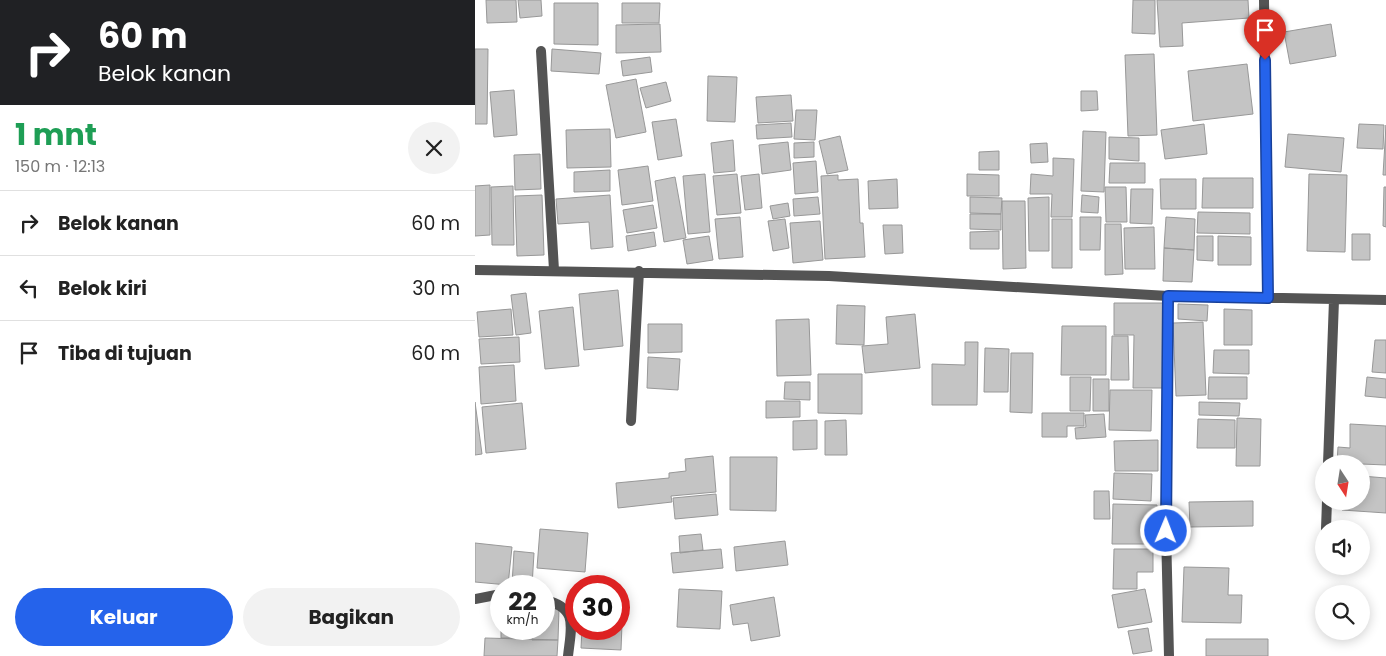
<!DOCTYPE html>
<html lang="id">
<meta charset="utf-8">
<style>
:root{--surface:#fff;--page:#f2f2f2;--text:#222;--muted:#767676;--line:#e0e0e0;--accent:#2563eb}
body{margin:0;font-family:Poppins,sans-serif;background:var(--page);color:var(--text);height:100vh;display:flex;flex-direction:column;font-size:19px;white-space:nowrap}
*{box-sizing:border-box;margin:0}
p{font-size:16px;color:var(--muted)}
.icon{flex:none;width:28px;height:28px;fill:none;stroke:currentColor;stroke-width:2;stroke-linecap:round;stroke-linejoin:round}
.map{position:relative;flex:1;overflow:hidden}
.details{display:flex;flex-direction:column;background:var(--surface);width:475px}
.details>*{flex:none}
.top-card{background:#202124;color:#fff;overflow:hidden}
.needle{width:32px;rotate:168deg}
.buttons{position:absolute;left:840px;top:455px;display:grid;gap:10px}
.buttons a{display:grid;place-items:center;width:55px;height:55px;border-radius:50%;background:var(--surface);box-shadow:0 2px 12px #0003;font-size:25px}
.speed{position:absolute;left:15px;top:575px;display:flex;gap:10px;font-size:25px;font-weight:700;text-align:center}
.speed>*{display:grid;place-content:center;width:65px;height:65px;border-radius:50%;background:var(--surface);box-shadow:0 2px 12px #0003;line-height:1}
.speed small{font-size:12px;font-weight:400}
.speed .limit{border:8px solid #d22;background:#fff;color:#111}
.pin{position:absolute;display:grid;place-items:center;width:42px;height:42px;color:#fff;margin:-51px -21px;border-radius:50% 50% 50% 0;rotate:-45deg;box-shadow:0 0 5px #0007}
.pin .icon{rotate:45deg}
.me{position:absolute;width:55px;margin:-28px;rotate:1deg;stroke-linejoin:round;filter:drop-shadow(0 0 4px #0008)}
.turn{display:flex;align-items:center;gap:18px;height:105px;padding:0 15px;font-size:22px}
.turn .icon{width:65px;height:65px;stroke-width:2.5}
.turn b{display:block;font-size:35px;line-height:42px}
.round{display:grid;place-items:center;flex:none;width:52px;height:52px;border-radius:26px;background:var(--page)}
.overview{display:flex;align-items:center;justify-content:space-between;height:85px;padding:0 15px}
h1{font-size:30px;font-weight:700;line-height:38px;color:#1e9e55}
.cta{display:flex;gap:10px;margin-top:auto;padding:10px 15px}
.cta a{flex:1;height:58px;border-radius:30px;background:var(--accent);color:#fff;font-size:20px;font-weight:700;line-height:58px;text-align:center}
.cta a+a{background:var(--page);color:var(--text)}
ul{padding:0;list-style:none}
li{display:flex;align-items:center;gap:15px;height:65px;padding:0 15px;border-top:1px solid var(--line)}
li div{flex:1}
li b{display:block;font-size:19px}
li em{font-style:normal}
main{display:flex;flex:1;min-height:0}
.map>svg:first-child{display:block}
.building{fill:#c4c4c4;stroke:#989898}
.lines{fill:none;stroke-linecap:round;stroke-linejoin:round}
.minor{stroke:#545454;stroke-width:10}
.route-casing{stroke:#184099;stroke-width:12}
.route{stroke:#2563eb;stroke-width:9}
</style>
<main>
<section class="details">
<div class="top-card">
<div class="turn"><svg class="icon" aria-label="right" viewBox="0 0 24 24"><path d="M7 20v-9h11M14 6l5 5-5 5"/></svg><div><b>60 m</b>Belok kanan</div></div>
</div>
<div class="overview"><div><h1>1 mnt</h1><p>150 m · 12:13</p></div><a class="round"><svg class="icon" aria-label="close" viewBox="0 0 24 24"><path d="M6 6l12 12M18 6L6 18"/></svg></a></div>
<ul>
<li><svg class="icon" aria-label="right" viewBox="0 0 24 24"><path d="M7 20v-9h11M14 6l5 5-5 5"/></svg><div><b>Belok kanan</b></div><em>60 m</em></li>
<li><svg class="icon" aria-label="left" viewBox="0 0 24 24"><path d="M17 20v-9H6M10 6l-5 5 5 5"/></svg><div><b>Belok kiri</b></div><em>30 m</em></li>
<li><svg class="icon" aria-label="arrive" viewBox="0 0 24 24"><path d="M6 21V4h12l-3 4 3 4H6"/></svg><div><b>Tiba di tujuan</b></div><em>60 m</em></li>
</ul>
<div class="cta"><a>Keluar</a><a>Bagikan</a></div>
</section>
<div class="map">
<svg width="911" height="656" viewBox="0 0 911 656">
<rect width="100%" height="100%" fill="#fff"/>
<path class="building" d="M 11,0 L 41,0 L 42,22 L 12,23 Z
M 43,0 L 66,0 L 67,16 L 45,18 Z
M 658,0 L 680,0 L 680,34 L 657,33 Z
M 682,0 L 773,0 L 774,18 L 707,23 L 708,46 L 685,47 Z
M 79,3 L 123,3 L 123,45 L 79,44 Z
M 147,3 L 185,3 L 184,23 L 147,23 Z
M 185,24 L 186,52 L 141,53 L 141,25 Z
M 856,24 L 861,56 L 815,64 L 809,32 Z
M 0,49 L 13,49 L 12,124 L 0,124 Z
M 77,49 L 126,53 L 124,74 L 76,71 Z
M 679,54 L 682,135 L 653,136 L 650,55 Z
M 175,57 L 177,72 L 148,76 L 146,61 Z
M 772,64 L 778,114 L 718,121 L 713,71 Z
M 233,76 L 262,77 L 260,122 L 232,121 Z
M 161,79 L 171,132 L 141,138 L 131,85 Z
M 191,82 L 196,101 L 171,108 L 165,88 Z
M 39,90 L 42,135 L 19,137 L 15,92 Z
M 606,91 L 622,91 L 623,110 L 606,111 Z
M 316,95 L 318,121 L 283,123 L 281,97 Z
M 321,110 L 342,110 L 340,140 L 319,139 Z
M 201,119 L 207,156 L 183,160 L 177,122 Z
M 316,123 L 317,137 L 282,139 L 281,125 Z
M 729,124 L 732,154 L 690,159 L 686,130 Z
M 884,124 L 909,125 L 908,149 L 882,148 Z
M 911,125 L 911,175 L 908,175 Z
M 135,129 L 136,167 L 92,168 L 91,130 Z
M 608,131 L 631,132 L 629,192 L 606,191 Z
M 813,134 L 869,138 L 866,172 L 810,167 Z
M 365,136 L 373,170 L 352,174 L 344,141 Z
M 634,137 L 664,138 L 664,161 L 634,159 Z
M 258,140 L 260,171 L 239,173 L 236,143 Z
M 313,142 L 316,170 L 287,174 L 284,145 Z
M 339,142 L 339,157 L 319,158 L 319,143 Z
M 572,143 L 573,162 L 556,163 L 555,144 Z
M 524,151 L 524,170 L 504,170 L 504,152 Z
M 65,154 L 66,189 L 40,190 L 39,155 Z
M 578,158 L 599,159 L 597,217 L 576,217 L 577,194 L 555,194 L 556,174 L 578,176 Z
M 341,161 L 343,192 L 320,194 L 318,163 Z
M 635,163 L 670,163 L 670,183 L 634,183 Z
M 173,166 L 178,201 L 147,205 L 143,170 Z
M 135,170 L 135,191 L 99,192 L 99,172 Z
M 230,174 L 235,232 L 213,234 L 208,176 Z
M 262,174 L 266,213 L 242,215 L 238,176 Z
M 284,174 L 287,208 L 270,210 L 266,176 Z
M 492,174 L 524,175 L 524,196 L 492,196 Z
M 834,174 L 872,175 L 870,252 L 832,251 Z
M 363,175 L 363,180 L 383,179 L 385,223 L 388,223 L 390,257 L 350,259 L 346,176 Z
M 200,177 L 211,238 L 189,242 L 180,181 Z
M 728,178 L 778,178 L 778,208 L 727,208 Z
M 422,179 L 423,208 L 394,209 L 393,181 Z
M 685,179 L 721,179 L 721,209 L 686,209 Z
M 15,185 L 15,235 L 0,236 L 0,186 Z
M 38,186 L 39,245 L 17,245 L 16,187 Z
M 630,187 L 651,187 L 652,222 L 631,222 Z
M 909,187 L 911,187 L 911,227 L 908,226 Z
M 656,189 L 678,189 L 677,224 L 655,223 Z
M 67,195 L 69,255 L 42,256 L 40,196 Z
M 135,195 L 138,247 L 116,249 L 114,222 L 83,224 L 81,199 Z
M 607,195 L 624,197 L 623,213 L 606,212 Z
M 343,197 L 345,214 L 319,216 L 318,199 Z
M 495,197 L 527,198 L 526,214 L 495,213 Z
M 574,197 L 574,251 L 554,251 L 553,198 Z
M 527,201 L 550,201 L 551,268 L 528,269 Z
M 313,203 L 315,216 L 298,219 L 295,206 Z
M 178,205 L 182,228 L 152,233 L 148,210 Z
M 723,212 L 775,213 L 775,234 L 722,233 Z
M 495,214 L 526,214 L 526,230 L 495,229 Z
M 265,217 L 268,257 L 244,259 L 240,219 Z
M 605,217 L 626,217 L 625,250 L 605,250 Z
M 691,217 L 720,219 L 719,250 L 689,248 Z
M 310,219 L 314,248 L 298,251 L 293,221 Z
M 577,219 L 597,219 L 597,268 L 577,268 Z
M 345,221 L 348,260 L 318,263 L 315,223 Z
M 630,224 L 646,224 L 648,274 L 630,275 Z
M 408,225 L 427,225 L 428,253 L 410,254 Z
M 679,227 L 680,269 L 650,269 L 649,228 Z
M 524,231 L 524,249 L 495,249 L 495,232 Z
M 179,232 L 181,246 L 153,251 L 151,236 Z
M 877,234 L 895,234 L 895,260 L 877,260 Z
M 234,236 L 238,260 L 212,264 L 208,240 Z
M 722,236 L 738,236 L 738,261 L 722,260 Z
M 743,236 L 776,237 L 776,265 L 743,265 Z
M 689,248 L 719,250 L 717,282 L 688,281 Z
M 143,290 L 148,346 L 109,350 L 104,294 Z
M 51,293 L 56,333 L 41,335 L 36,295 Z
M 639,303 L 690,303 L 689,388 L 658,388 L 659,335 L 639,335 Z
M 703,304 L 733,305 L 732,321 L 703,319 Z
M 362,305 L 390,306 L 389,345 L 361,344 Z
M 98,307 L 104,366 L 70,369 L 64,311 Z
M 36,309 L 38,335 L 4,337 L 2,312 Z
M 749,309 L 777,310 L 777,345 L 749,345 Z
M 440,314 L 445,368 L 390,373 L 387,346 L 413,344 L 411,317 Z
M 334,319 L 336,375 L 302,376 L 301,320 Z
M 728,322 L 731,395 L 701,396 L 698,323 Z
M 173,324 L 207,324 L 207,352 L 173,353 Z
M 587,326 L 631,326 L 631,375 L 586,375 Z
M 637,336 L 653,336 L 654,380 L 636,380 Z
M 44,337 L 45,362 L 6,364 L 4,339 Z
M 900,340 L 911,340 L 911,373 L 897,372 Z
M 490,342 L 503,342 L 502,405 L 457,405 L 457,364 L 490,365 Z
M 510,348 L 534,349 L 533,392 L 509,392 Z
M 739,350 L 774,350 L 774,374 L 738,373 Z
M 536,353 L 558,353 L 557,413 L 535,412 Z
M 173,357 L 205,359 L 203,390 L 172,388 Z
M 39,365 L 41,401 L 6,404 L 4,367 Z
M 343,374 L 387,374 L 387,414 L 343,413 Z
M 595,377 L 616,377 L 615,411 L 595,411 Z
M 734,377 L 772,377 L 772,399 L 733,399 Z
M 892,377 L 911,379 L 911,398 L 890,396 Z
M 618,379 L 634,379 L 634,411 L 618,411 Z
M 310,382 L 335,382 L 335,400 L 309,399 Z
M 635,390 L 677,390 L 676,431 L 634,430 Z
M 291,401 L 325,401 L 325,417 L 291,418 Z
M 0,402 L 7,454 L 0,455 Z
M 724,402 L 765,403 L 764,416 L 724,415 Z
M 47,403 L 51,449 L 11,453 L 7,407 Z
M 567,413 L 609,413 L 609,426 L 592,426 L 592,437 L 567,437 Z
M 629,414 L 631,437 L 601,439 L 600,428 L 611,427 L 610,415 Z
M 762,418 L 786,419 L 785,466 L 761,466 Z
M 723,419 L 760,420 L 760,448 L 722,448 Z
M 342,420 L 342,449 L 318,450 L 318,421 Z
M 371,420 L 372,455 L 350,455 L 350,421 Z
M 875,424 L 911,426 L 911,465 L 862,463 L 863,447 L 875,448 Z
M 683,440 L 683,471 L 640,471 L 639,441 Z
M 238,456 L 241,492 L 196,496 L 197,502 L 143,508 L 141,483 L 194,478 L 194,473 L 211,471 L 210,459 Z
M 255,457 L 302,457 L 301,511 L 255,510 Z
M 639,473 L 677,474 L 676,501 L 638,499 Z
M 886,476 L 911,478 L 911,513 L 867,510 L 868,501 L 886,501 Z
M 619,491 L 634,491 L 635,519 L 619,519 Z
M 241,494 L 243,515 L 200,519 L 198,498 Z
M 778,501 L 778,526 L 715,527 L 714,502 Z
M 638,504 L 682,505 L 681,544 L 637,544 Z
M 65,529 L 113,533 L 110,572 L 62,568 Z
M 226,534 L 228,550 L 205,553 L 204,536 Z
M 310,541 L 313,565 L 261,571 L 259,547 Z
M 0,543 L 37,547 L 33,585 L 0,582 Z
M 246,549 L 248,568 L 198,573 L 196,553 Z
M 639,549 L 678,549 L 678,572 L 662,572 L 662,589 L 638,589 Z
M 39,551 L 59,553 L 57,586 L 37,585 Z
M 709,567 L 754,568 L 753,595 L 767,595 L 766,623 L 707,622 Z
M 204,589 L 247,591 L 245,629 L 202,627 Z
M 670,589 L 677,622 L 643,628 L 637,595 Z
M 299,597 L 305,636 L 276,641 L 273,623 L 258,625 L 255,605 Z
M 69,609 L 84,609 L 83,640 L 57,640 L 58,629 L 69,629 Z
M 144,624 L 147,624 L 146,650 L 106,648 L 107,629 L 144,629 Z
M 673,628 L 677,651 L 658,654 L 653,631 Z
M 26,629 L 46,629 L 46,638 L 26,638 Z
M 10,638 L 83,640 L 82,656 L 9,656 Z
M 731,639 L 793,639 L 793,656 L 731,656 Z"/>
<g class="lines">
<path class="minor" d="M 789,0 L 793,299
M 66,51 L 79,270
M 0,270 L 354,276 L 693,296 L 911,300
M 693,296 L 691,531 L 694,656
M 156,421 L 164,271
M 853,464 L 859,300
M 851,529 L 852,501
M 0,599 L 26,594
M 69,600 C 104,607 96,628 93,656"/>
</g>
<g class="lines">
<defs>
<path id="route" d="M 691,531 L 693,296 L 793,298 L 790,60"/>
</defs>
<use href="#route" class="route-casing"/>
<use href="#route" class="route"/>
</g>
</svg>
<div class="buttons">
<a><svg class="needle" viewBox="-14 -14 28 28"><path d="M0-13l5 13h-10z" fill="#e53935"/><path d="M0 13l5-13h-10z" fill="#767676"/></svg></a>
<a><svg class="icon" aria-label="sound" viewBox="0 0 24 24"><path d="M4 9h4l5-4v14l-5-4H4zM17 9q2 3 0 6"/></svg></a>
<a><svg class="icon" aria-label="search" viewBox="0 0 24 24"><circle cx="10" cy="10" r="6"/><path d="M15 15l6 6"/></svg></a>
</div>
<div class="speed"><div>22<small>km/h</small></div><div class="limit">30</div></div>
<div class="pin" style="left:790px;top:60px;background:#d93025"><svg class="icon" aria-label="arrive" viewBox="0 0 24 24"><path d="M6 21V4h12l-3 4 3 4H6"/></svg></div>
<svg class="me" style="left:691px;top:531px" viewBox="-20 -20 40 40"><circle r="17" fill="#2563eb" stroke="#fff" stroke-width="3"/><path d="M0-11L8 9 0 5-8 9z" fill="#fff"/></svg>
</div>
</main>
